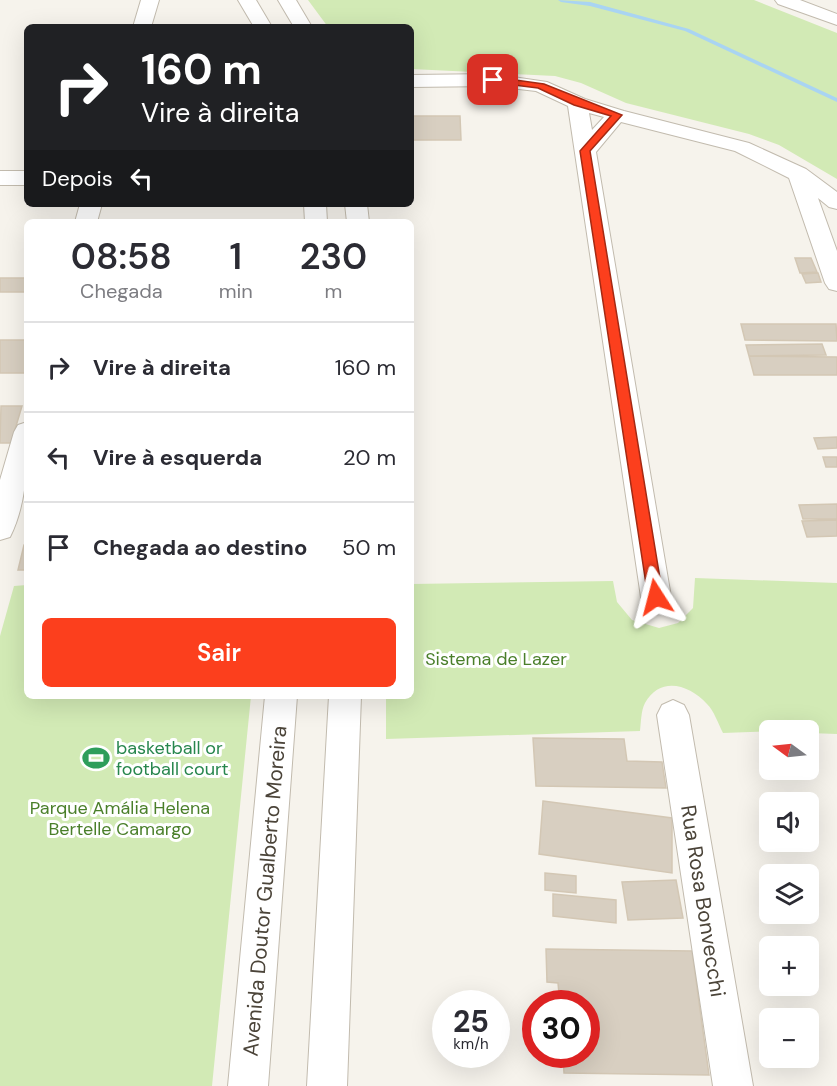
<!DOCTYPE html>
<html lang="pt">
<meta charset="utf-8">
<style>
:root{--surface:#fff;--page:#f2f2f3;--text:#2b2b33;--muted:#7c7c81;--line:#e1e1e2;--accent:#fc3f1d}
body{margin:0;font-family:"DM Sans",sans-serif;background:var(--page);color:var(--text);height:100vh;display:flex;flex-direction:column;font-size:22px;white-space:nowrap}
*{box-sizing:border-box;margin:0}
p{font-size:20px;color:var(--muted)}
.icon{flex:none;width:33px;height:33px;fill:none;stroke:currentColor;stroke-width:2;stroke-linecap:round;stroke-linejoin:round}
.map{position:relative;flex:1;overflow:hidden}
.panel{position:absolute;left:24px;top:219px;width:390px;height:480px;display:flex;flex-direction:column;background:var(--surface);border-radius:9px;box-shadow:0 6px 24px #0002}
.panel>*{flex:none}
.banner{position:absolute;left:24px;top:24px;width:390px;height:183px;border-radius:9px;box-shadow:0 6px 24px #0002;background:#202124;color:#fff;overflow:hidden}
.needle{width:39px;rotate:285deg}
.buttons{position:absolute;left:759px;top:720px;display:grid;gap:12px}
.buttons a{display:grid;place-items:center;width:60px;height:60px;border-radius:9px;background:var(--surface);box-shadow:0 6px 24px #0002;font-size:30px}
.speed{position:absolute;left:432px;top:990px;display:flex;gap:12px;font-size:30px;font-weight:700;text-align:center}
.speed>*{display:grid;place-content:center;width:78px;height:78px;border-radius:50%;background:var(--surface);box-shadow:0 6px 24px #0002;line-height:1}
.speed small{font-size:15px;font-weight:400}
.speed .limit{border:9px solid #d22;background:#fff;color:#111}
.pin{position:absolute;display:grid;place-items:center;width:51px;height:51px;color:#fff;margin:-26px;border-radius:12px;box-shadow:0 3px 9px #0006}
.me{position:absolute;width:66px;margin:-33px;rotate:351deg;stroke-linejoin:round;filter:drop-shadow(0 0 4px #0008)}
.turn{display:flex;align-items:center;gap:21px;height:126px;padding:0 18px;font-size:27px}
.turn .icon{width:78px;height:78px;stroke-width:2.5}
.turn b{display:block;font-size:42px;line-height:51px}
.then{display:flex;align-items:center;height:57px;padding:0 18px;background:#0003;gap:12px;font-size:22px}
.eta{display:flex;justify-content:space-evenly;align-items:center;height:102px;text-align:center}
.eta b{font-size:36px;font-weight:600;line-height:42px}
.primary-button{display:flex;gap:12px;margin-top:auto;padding:12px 18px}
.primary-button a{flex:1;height:69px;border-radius:9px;background:var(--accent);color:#fff;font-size:24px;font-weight:600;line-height:69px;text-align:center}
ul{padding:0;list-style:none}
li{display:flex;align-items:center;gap:18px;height:90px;padding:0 18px;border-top:2px solid var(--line)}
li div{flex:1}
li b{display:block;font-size:22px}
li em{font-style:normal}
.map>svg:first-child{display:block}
.green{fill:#d2eab5}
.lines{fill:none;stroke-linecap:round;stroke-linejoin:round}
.stream{fill:#a9d4f2;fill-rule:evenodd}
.building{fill:#d8cfc1;stroke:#d3c7b4;stroke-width:1.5}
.street-casing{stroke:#c2bbae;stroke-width:2}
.street{fill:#fff;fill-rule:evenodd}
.route{fill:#fc3f1d;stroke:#a42913;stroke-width:1.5}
.labels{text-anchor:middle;stroke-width:6;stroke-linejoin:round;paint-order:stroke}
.park-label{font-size:18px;fill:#4a7f2a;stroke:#fff}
.leisure-label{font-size:18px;fill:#27864d;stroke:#fff;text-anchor:start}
.near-street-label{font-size:21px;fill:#4b4439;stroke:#fff}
</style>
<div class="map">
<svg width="837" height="1086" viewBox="0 0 837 1086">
<rect width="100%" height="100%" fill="#f6f3ec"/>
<path class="green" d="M 308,0 L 754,0 L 837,33 L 837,179 L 779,145 L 749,134 L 626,103 L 581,83 L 555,76 L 411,69 L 411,27 L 328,27 Z
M 695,578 L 837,583 L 837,734 L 809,733 L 808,730 L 723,733 C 718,723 714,711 707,704 C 689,684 660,676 645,703 C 641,710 641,723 640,731 L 386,739 L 386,696 L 411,696 L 411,584 L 613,581 L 617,602 L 632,620 L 659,628 L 678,623 L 693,608 Z
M 27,585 L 27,696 L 251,696 L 212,1086 L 0,1086 L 0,636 L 14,586 Z"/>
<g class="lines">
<path class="stream" d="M 558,0 L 590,2 L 689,29 L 837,98 L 837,102 L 685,31 L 590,6 L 561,2 Z"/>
</g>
<path class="building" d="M 411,116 L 460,116 L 461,140 L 411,140 Z
M 795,258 L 811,258 L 817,272 L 800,273 Z
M 818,273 L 821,282 L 806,283 L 802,274 Z
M 0,278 L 27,278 L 27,292 L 0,292 Z
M 741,324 L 836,324 L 837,341 L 745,340 Z
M 0,340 L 27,340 L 27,373 L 0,373 Z
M 822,344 L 826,355 L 749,356 L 746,345 Z
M 749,356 L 837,357 L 837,375 L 754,375 Z
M 1,406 L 22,406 L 11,443 L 0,443 Z
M 837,437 L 837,448 L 818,449 L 814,438 Z
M 823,457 L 837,457 L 837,467 L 826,467 Z
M 837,504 L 837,519 L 803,519 L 799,505 Z
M 837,520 L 837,536 L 807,537 L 802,521 Z
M 24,545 L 27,545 L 27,570 L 18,570 Z
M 533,738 L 624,739 L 627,761 L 662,762 L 666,788 L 536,786 Z
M 543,801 L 672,818 L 672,873 L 539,854 Z
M 545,873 L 576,876 L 576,893 L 545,890 Z
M 676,880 L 683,918 L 628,920 L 622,882 Z
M 553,894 L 616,900 L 616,923 L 553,916 Z
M 546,949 L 692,951 L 709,1075 L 564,1073 L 563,1054 L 586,1054 L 586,1004 L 560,1004 L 558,983 L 547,982 Z"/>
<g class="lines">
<defs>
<path id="street" d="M 141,0 L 159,0 L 151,27 L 133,27 Z
M 238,0 L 256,0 L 272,27 L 254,27 Z
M 278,0 L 296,0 L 312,27 L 294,27 Z
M 775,0 L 800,0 L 837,14 L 837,25 L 778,4 Z
M 493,74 L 547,82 L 585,99 L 624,111 L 749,143 L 806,169 L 837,192 L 837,209 L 829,207 L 818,198 L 837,251 L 837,291 L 829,289 L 825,283 L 789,178 L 735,151 L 621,122 L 596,152 L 671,597 L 666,606 L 656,610 L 646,606 L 641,597 L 568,106 L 536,91 L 493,86 L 411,87 L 411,75 ZM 589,113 L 604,117 L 592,130 Z
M 0,171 L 27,171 L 27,185 L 0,185 Z
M 80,204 L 102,204 L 97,222 L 75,222 Z
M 304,204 L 326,204 L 327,222 L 305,222 Z
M 345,204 L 367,204 L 369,222 L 347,222 Z
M 27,422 C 27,461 28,501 10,537 L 0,540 L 0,480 L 14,432 L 18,425 Z
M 265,696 L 297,696 L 268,1086 L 228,1086 Z
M 329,696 L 361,696 L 347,1086 L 307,1086 Z
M 673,700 L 684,705 L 689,715 L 753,1086 L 713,1086 L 657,715 L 662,705 Z"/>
</defs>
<use href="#street" class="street-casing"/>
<use href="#street" class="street"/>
</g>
<path class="route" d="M 493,77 L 544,84 L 622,115 L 590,151 L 663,597 L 661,602 L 650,602 L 648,597 L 580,151 L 611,116 L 574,105 L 538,88 L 489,82 L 488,80 Z"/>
<defs>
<symbol id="stadium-bare" viewBox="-9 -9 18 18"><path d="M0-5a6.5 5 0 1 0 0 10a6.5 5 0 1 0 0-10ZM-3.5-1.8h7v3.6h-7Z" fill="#2e9e5b" stroke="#fff" stroke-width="2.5" paint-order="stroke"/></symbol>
</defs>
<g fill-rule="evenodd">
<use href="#stadium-bare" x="77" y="739" width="38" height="38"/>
</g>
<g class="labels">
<g class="park-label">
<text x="496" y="665">Sistema de Lazer</text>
<text x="120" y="814">Parque Amália Helena<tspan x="120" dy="21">Bertelle Camargo</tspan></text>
</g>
<g class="leisure-label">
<text x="116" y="754">basketball or<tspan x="116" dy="21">football court</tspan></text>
</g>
<g class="near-street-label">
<text transform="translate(265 891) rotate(-85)" y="7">Avenida Doutor Gualberto Moreira</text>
<text transform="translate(703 901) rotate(81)" y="7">Rua Rosa Bonvecchi</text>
</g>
</g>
</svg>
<div class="buttons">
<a><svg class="needle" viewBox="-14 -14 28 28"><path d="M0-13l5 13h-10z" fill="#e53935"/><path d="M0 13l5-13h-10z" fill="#7c7c81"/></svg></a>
<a><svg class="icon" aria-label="sound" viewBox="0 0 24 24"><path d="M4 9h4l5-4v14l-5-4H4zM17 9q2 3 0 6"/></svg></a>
<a><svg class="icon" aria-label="layers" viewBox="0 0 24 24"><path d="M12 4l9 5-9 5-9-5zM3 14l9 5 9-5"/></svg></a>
<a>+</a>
<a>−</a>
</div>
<div class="speed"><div>25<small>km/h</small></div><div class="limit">30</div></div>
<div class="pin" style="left:493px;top:80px;background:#d93025"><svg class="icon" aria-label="arrive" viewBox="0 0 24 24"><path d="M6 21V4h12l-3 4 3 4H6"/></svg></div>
<svg class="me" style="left:656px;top:597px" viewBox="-20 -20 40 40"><path d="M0-17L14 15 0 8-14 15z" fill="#fc3f1d" stroke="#fff" stroke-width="4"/></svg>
<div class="banner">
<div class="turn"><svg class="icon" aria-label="right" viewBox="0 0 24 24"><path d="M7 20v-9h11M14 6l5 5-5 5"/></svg><div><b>160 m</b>Vire à direita</div></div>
<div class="then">Depois<svg class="icon" aria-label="left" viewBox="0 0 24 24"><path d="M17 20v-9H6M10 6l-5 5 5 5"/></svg></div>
</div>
<section class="panel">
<div class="eta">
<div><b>08:58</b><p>Chegada</p></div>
<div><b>1</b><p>min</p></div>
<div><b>230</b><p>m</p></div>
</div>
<ul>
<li><svg class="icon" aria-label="right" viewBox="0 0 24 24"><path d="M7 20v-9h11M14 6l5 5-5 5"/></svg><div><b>Vire à direita</b></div><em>160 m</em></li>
<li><svg class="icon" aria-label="left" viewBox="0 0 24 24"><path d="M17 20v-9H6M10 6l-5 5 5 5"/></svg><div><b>Vire à esquerda</b></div><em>20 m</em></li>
<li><svg class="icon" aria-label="arrive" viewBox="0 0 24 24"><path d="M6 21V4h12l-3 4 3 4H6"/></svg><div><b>Chegada ao destino</b></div><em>50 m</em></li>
</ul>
<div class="primary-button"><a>Sair</a></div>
</section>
</div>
